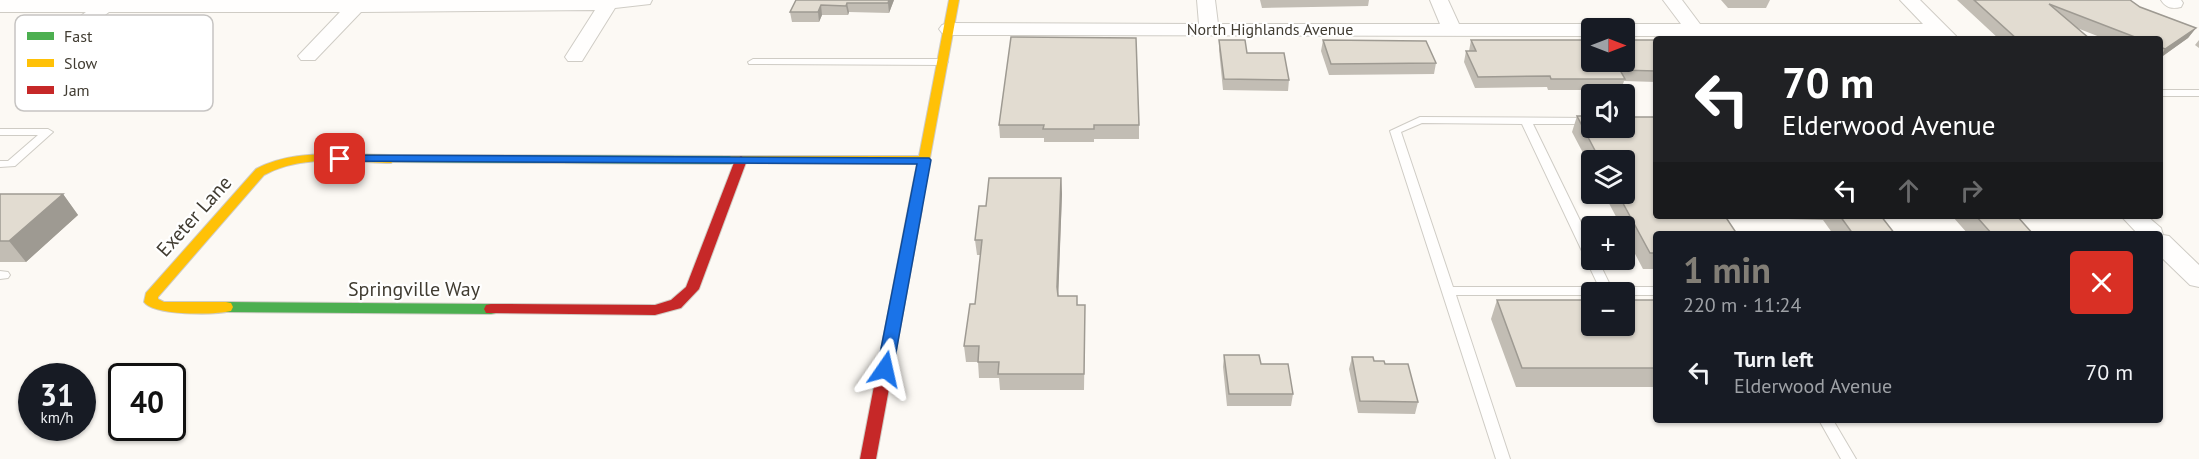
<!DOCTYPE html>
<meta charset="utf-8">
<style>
:root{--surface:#171b24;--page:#20242c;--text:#f1f3f6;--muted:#9ea1a6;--accent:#827e76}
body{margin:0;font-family:"PT Sans",sans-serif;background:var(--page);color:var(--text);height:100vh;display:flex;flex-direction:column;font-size:22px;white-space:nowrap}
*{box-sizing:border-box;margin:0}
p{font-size:20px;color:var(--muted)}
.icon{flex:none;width:33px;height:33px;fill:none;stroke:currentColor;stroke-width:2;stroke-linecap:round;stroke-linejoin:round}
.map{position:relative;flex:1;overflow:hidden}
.drawer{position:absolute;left:1653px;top:231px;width:510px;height:192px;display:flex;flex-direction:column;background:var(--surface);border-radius:6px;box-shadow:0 2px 4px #0004}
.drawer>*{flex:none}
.banner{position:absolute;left:1653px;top:36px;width:510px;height:183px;border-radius:6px;box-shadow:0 2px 4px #0004;background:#202124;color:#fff;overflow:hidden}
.needle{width:39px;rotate:90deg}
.controls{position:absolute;left:1581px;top:18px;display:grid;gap:12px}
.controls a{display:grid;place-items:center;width:54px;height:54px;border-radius:6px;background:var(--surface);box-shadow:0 2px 4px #0004;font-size:30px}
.speed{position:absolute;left:18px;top:363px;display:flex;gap:12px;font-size:30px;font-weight:700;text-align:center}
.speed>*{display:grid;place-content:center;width:78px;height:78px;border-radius:50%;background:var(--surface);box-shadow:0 2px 4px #0004;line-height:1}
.speed small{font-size:15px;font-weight:400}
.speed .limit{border:3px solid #111;border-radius:9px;background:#fff;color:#111}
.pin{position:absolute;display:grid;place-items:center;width:51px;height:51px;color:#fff;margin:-26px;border-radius:12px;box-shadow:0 3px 9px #0006}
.me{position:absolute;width:66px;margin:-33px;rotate:11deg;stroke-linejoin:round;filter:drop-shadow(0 0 4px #0008)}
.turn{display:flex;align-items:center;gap:21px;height:126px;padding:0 30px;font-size:27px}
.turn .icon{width:78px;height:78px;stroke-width:2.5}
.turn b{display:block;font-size:42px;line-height:51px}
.lanes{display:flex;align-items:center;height:57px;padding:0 30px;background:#0003;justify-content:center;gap:30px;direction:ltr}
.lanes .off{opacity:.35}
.round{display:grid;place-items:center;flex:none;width:63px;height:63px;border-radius:6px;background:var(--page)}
.overview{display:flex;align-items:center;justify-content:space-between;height:102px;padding:0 30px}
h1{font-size:36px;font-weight:800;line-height:45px;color:var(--accent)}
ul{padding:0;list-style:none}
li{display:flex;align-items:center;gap:18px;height:78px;padding:0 30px}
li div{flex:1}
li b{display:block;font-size:22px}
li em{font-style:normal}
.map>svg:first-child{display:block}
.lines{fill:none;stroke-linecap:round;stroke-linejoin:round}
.lane-casing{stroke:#cfccc5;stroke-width:2}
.street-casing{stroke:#cfccc5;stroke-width:2}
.fast-casing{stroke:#cfccc5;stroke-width:2}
.slow-casing{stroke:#cfccc5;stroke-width:2}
.jam-casing{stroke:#cfccc5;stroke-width:2}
.lane{fill:#fffefd;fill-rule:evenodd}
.street{fill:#fffefd;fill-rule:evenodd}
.fast{fill:#4caf50;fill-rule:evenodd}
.slow{fill:#ffc107;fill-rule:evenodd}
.jam{fill:#c62828;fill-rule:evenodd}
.wall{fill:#c2bdb4}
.shaded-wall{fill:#9e9a92}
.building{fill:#e2dcd1;stroke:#9e9a92;stroke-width:1.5}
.route{fill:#1a73e8;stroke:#114b97;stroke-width:1.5}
.labels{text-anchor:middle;stroke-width:4.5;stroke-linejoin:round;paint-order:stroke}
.far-street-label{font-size:16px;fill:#413c32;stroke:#fff}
.street-label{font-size:20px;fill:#413c32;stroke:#fff}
.key{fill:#fff;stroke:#c6c4c2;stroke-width:1.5}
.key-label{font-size:16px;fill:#413c32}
</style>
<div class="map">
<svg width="2199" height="459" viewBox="0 0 2199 459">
<rect width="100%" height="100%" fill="#fcf9f4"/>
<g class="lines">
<defs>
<path id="lane" d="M 753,59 L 943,59 L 948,62 L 943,65 L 749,64 L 748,62 Z
M 2160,90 L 2199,90 L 2199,96 L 2160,96 Z
M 1420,117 L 1592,118 L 1592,124 L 1533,124 L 1592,245 L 1592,260 L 1598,260 L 1611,287 L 1656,287 L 1656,295 L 1624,295 L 1624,292 L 1592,292 L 1592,295 L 1456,295 L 1510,459 L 1496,459 L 1390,131 ZM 1422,123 L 1522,124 L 1599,287 L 1453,287 L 1401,132 Z
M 0,129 L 48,129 L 53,132 L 15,166 L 0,167 L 0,161 L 8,161 L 38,135 L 0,135 Z
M 0,271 L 8,272 L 10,275 L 8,278 L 0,279 Z
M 1819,420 L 1833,420 L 1856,459 L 1841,459 Z"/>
<path id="street" d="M 0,0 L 652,0 L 650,4 L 615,8 L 582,61 L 568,61 L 565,57 L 595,10 L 361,12 L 315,60 L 301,60 L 298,56 L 340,12 L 109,12 L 46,60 L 32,60 L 29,56 L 32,52 L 86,12 L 0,12 Z
M 1197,0 L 1215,0 L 1218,24 L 1440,24 L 1430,0 L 1448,0 L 1459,24 L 1592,24 L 1601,28 L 1592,28 L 1592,36 L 949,35 L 942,33 L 939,29 L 942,25 L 949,23 L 1199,24 Z
M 1663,0 L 1682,0 L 1700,24 L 1923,24 L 1900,0 L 1920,0 L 1956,36 L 1954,39 L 1938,39 L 1935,36 L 1624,36 L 1624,28 L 1615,28 L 1624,24 L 1681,24 Z
M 2161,0 L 2181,0 L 2183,3 L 2181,7 C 2172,9 2166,8 2161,0 Z
M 2121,216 L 2147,216 L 2161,228 L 2163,235 L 2169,236 L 2199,265 L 2199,287 L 2190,285 L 2160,256 L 2160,234 L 2138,234 Z"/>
<path id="fast" d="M 391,155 L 731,156 L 737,160 L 731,164 L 387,162 L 385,159 Z
M 226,302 L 491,304 L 496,305 L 498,309 L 496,313 L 491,314 L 226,312 L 221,311 L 219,307 L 221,303 Z"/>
<path id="slow" d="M 949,0 L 959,0 L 920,212 L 915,213 L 908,209 L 917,164 L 727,163 L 725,160 L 731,156 L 919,156 Z
M 341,154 L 391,155 L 397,159 L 391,163 C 350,162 302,154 264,175 L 158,297 L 158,299 L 164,302 L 226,302 L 231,303 L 233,307 L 231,311 C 215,315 154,316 144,302 L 146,293 L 256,169 C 282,155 311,154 341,154 Z"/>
<path id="jam" d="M 741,156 L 747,160 L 699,289 L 681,308 L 655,315 L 486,313 L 484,309 L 486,305 L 491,304 L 655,305 L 671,300 L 686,287 L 735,160 Z
M 915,205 L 922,209 L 876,459 L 860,459 L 908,209 Z"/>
</defs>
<use href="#lane" class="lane-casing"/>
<use href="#street" class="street-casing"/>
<use href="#fast" class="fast-casing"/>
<use href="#slow" class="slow-casing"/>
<use href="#jam" class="jam-casing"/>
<use href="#lane" class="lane"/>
<use href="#street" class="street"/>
<use href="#fast" class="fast"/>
<use href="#slow" class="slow"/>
<use href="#jam" class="jam"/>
</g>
<path class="wall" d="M 796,0 L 894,0 L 889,13 L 849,12 L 848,15 L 822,15 L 819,22 L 792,22 L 790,12 Z
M 1260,0 L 1369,0 L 1368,6 L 1262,8 Z
M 1721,0 L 1770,0 L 1766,8 L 1728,8 Z
M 1957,0 L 2130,0 L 2140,7 L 2196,28 L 2188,38 L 2160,58 L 2160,39 L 2105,39 L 2077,28 L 2090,39 L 1999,39 Z
M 1219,40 L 1247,53 L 1289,80 L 1288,91 L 1223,90 L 1219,50 Z
M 1323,40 L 1436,63 L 1434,74 L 1329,75 L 1321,51 Z
M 1471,40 L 1656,40 L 1656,82 L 1624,81 L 1621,90 L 1548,90 L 1547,87 L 1475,88 L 1464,62 L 1466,51 L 1469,51 Z
M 2199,40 L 2199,48 L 2195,45 Z
M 1577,116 L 1592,116 L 1592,128 L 1624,128 L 1624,117 L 1656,117 L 1656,216 L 1725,216 L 1737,234 L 1656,234 L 1656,269 L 1643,269 L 1624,233 L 1624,226 L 1621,226 L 1604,194 L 1624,194 L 1624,160 L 1592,160 L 1592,170 L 1572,132 Z
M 999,125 L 1139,125 L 1139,139 L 1094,139 L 1094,142 L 1044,142 L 1044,138 L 1000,138 Z
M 1061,178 L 1062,194 L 1058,294 L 1058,296 L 1077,305 L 1085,321 L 1084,390 L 1000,390 L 999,378 L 979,378 L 978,362 L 966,362 L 964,346 L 975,304 L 981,255 L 977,255 L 975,240 Z
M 0,194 L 63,194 L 78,215 L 26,262 L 0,262 Z
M 1785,216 L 2017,216 L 2033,234 L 1968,234 L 1953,217 L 1882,217 L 1895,234 L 1833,234 L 1823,220 L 1788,219 Z
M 1497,300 L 1656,300 L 1656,387 L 1516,387 L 1491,319 Z
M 1224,355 L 1261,364 L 1293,394 L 1291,406 L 1227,406 L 1223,367 Z
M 1352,357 L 1374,361 L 1385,364 L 1418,402 L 1415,414 L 1358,413 L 1349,369 Z"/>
<path class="shaded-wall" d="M 889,0 L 894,0 L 889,13 L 888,3 Z
M 847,3 L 849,12 L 848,15 L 846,6 Z
M 821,5 L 822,15 L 819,22 L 818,12 Z
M 2196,28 L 2188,38 L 2160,58 L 2165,49 Z
M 1061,178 L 1062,194 L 1058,303 L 1057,287 Z
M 63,194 L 78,215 L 26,262 L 9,241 Z"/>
<path class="building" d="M 796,0 L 889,0 L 888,3 L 847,3 L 846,6 L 821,5 L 818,12 L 790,12 Z
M 1974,0 L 2130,0 L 2140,7 L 2196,28 L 2165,49 L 2160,47 L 2160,39 L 2140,39 L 2049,4 L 2090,39 L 2017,39 Z
M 1011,37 L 1136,38 L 1139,125 L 1094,125 L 1094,129 L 1043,129 L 1044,125 L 999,125 Z
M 1219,40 L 1245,40 L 1247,53 L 1284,53 L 1289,80 L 1224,79 Z
M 1323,40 L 1426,41 L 1436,63 L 1331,64 Z
M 1471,40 L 1592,40 L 1592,62 L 1624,62 L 1624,40 L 1656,40 L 1656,71 L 1620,70 L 1625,79 L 1551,79 L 1550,76 L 1478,77 L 1466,51 L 1476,51 Z
M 1577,116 L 1592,116 L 1592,128 L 1624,128 L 1624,117 L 1656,117 L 1656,216 L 1725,216 L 1737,234 L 1656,234 L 1656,253 L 1650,253 L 1618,194 L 1624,194 L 1624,160 L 1600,160 Z
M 989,178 L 1061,178 L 1057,287 L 1058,296 L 1077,296 L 1077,305 L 1085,305 L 1084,374 L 998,374 L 999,362 L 978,362 L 979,346 L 964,346 L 970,304 L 975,304 L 982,240 L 975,240 L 979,206 L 986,206 Z
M 0,194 L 63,194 L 9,241 L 0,241 Z
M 1840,216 L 1881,216 L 1895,234 L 1853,234 Z
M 1976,216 L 2017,216 L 2033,234 L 1992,234 Z
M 1497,300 L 1592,300 L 1592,326 L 1624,326 L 1624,300 L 1656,300 L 1656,368 L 1522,368 Z
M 1224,355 L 1259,355 L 1261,364 L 1288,364 L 1293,394 L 1229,394 Z
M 1352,357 L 1373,357 L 1374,361 L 1384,361 L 1385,364 L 1408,364 L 1418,402 L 1360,401 Z"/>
<path class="route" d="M 340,155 L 929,158 L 931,160 L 893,369 L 891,373 L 879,373 L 877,369 L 917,164 L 335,161 L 333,159 L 335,156 Z"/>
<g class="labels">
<g class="far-street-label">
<text x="1270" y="35">North Highlands Avenue</text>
</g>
<g class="street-label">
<text transform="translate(194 216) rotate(-48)" y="7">Exeter Lane</text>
<text x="414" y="296">Springville Way</text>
</g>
</g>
<rect x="15" y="15" width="198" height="96" rx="9" class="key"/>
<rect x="27" y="32" width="27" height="8" fill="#4caf50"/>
<rect x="27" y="59" width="27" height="8" fill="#ffc107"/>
<rect x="27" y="86" width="27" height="8" fill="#c62828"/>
<g class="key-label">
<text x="64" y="42">Fast</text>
<text x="64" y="69">Slow</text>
<text x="64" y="96">Jam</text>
</g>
</svg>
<div class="controls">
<a><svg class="needle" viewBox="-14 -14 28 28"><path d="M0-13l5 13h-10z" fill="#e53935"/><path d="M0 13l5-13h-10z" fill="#9ea1a6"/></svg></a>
<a><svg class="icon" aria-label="sound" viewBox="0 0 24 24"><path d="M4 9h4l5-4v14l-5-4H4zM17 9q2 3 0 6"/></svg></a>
<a><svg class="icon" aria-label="layers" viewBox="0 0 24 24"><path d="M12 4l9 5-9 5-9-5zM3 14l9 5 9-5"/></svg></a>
<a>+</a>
<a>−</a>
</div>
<div class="speed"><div>31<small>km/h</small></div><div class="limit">40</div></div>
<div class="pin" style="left:340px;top:159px;background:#d93025"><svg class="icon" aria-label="arrive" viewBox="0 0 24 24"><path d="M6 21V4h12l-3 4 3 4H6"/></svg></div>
<svg class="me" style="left:885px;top:369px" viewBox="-20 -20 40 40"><path d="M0-17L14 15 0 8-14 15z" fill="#1a73e8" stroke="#fff" stroke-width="4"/></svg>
<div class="banner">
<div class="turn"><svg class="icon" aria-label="left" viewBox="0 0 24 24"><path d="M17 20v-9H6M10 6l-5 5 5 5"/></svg><div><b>70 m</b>Elderwood Avenue</div></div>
<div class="lanes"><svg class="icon" aria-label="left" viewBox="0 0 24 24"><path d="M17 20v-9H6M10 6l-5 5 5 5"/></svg><svg class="icon off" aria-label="ahead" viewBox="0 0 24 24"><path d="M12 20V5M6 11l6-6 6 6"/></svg><svg class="icon off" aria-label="right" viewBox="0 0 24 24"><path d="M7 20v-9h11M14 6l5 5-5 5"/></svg></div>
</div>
<section class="drawer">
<div class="overview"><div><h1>1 min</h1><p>220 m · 11:24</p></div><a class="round" style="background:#d93025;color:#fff"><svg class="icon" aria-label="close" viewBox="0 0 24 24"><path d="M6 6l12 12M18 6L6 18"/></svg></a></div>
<ul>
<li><svg class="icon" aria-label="left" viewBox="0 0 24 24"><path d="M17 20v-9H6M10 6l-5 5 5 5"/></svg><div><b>Turn left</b><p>Elderwood Avenue</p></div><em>70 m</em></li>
</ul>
</section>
</div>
